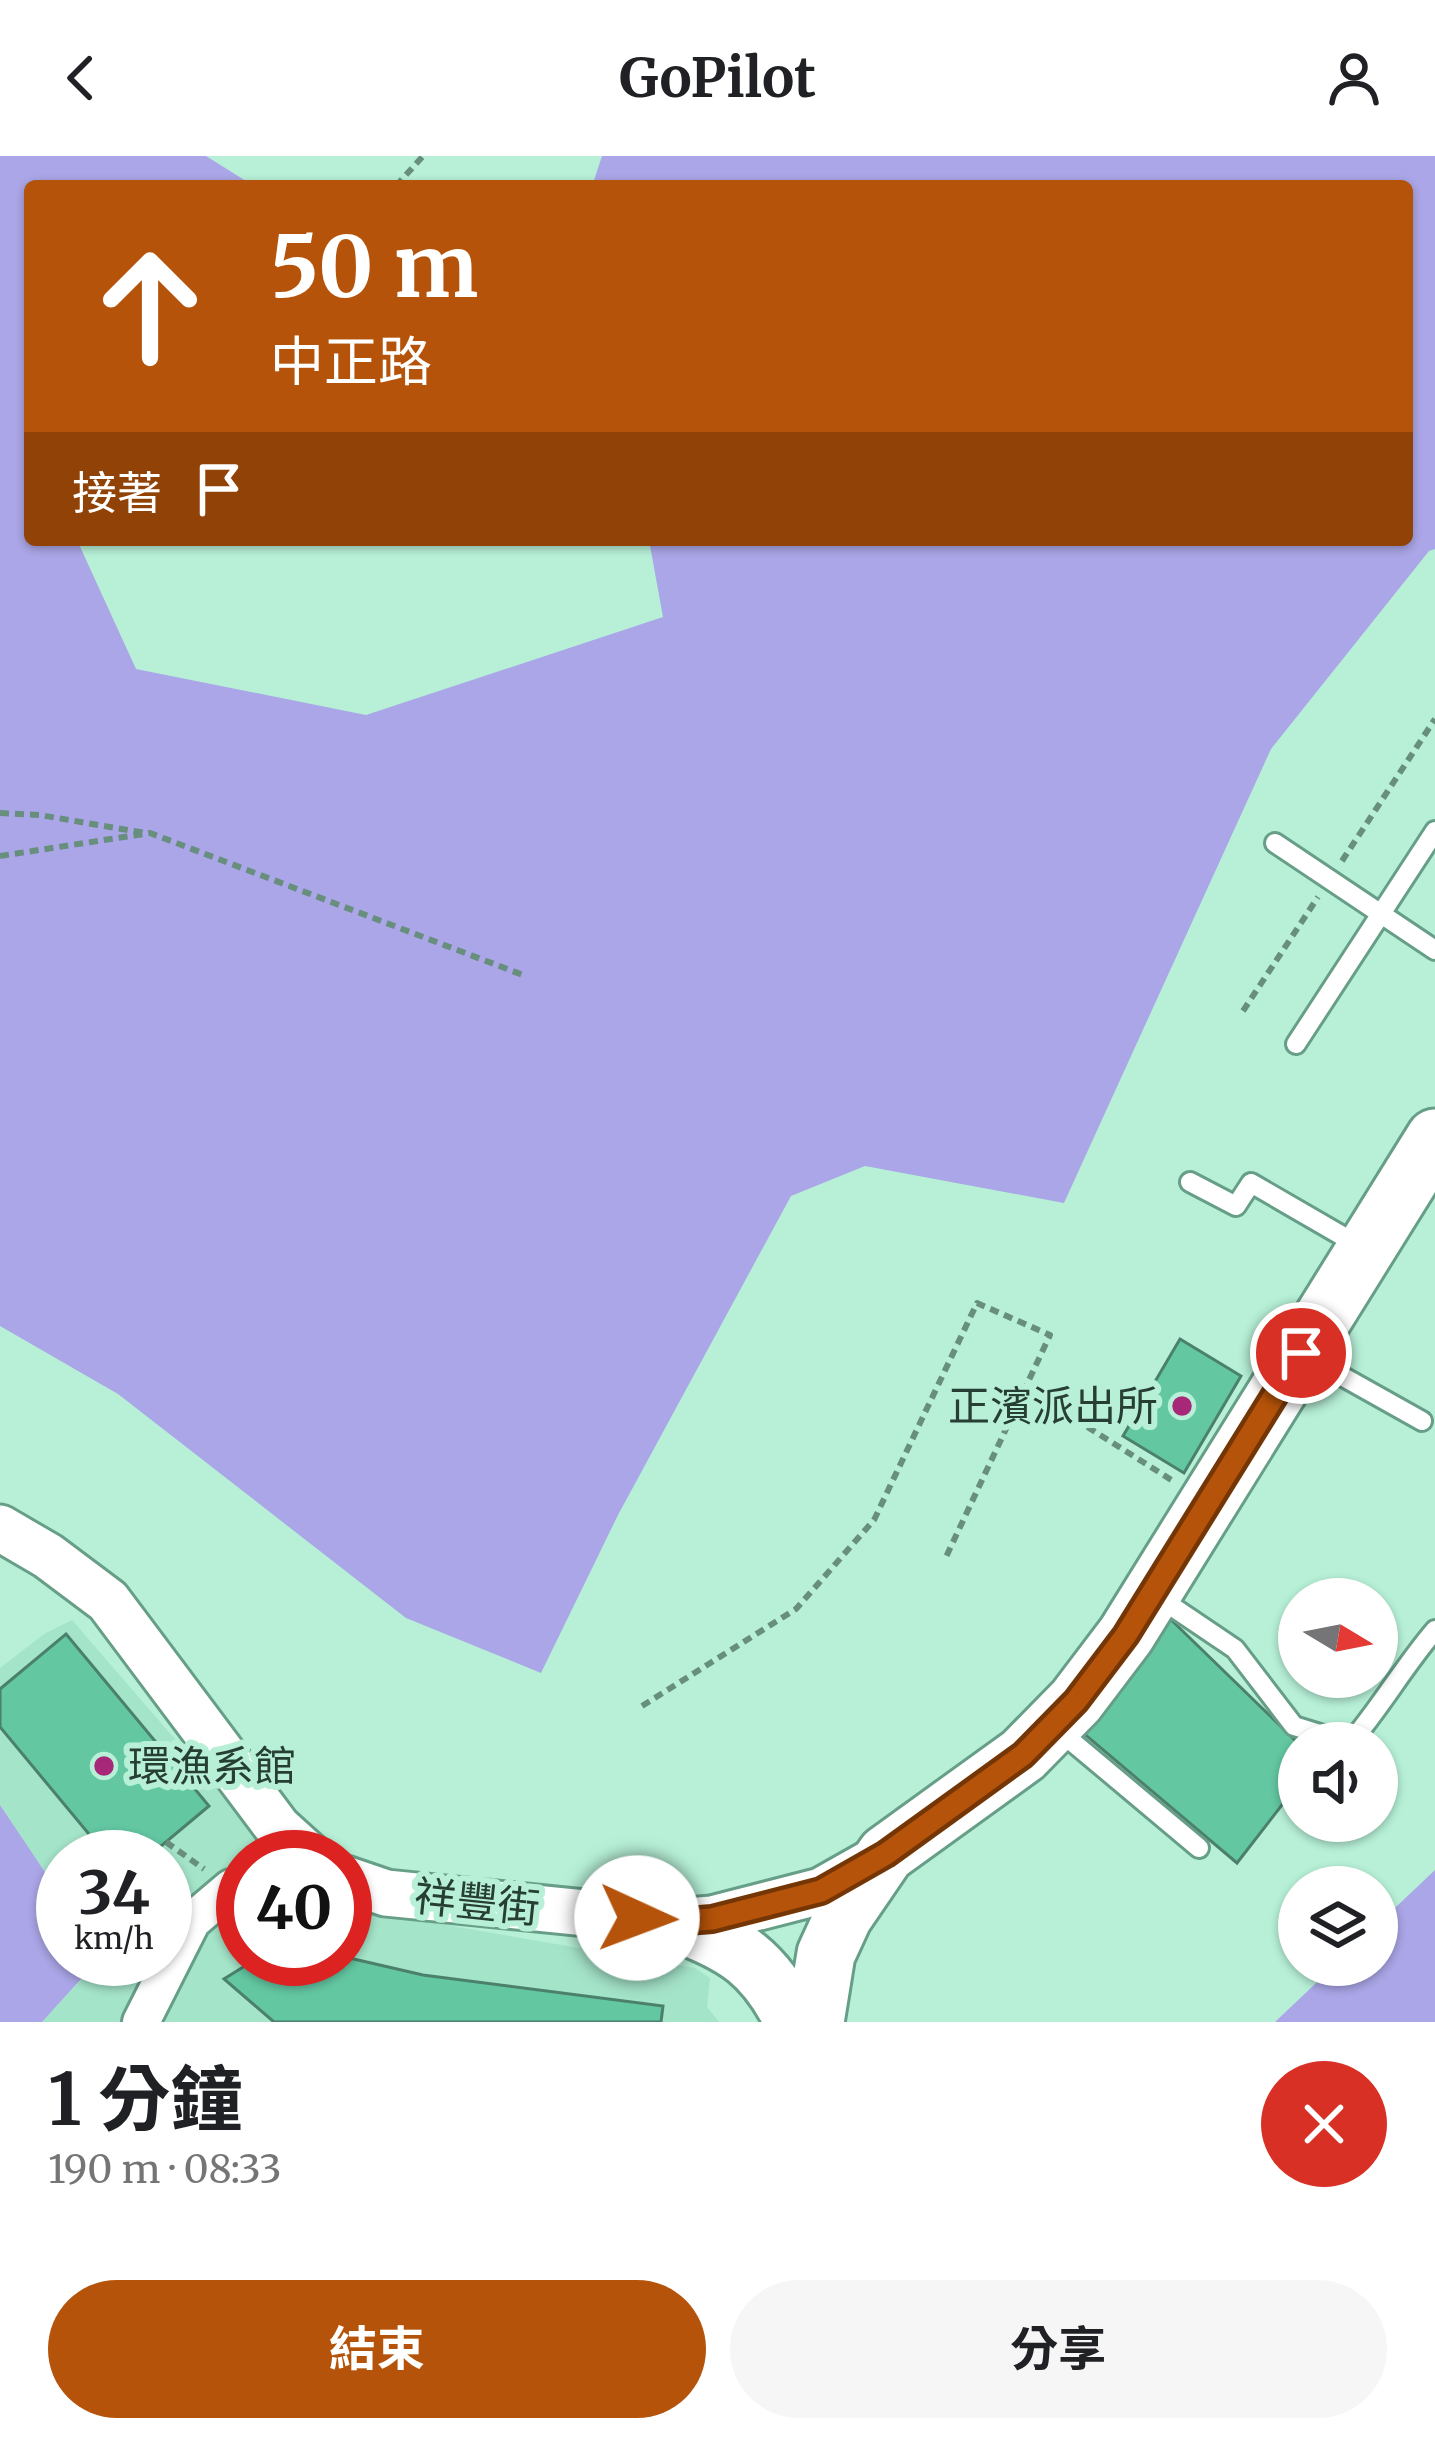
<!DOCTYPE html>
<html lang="zh-TW">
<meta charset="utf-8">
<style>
:root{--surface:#fff;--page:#f6f6f6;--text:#202124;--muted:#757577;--accent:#b45309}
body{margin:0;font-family:Merriweather,"Noto Sans TC",serif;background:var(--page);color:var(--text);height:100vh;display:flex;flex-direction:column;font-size:45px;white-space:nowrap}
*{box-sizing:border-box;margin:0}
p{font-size:39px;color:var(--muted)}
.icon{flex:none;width:66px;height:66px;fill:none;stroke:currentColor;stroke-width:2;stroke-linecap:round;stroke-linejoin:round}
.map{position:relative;height:1866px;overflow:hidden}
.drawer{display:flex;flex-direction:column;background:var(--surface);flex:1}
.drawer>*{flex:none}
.top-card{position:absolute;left:24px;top:24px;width:1389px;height:366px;border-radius:12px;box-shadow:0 3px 9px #0004;background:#b45309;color:#fff;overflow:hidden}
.needle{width:78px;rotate:100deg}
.fabs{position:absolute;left:1278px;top:1422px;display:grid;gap:24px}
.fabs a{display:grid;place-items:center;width:120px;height:120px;border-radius:50%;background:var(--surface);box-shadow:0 3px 9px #0004;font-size:60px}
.speed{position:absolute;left:36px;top:1674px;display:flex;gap:24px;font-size:60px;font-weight:700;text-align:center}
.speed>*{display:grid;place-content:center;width:156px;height:156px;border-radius:50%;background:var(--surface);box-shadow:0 3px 9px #0004;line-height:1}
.speed small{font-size:30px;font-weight:400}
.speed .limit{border:18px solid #d22;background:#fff;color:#111}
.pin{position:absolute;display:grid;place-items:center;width:102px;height:102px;color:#fff;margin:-51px;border:6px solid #fff;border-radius:50%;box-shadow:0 3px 12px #0007}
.me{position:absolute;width:132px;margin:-66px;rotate:92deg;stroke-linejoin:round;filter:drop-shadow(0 0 9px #0008)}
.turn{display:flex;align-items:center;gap:42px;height:252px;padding:0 48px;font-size:54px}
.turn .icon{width:156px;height:156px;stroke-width:2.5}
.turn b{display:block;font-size:84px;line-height:102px}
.then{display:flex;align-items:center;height:114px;padding:0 48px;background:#0003;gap:24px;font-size:45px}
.round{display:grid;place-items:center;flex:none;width:126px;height:126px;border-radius:63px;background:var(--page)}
.summary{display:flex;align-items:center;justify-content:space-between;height:204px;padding:0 48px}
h1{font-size:72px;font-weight:700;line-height:90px}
.cta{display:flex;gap:24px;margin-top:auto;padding:24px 48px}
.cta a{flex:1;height:138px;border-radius:72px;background:var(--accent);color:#fff;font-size:48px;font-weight:700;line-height:138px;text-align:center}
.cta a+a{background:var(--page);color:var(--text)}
header{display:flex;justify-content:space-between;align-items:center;height:156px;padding:0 48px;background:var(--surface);font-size:54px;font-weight:700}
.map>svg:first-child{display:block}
.built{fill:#a4e4c9}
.green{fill:#aaa6e7}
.building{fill:#63c7a2;stroke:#4b816c;stroke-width:3}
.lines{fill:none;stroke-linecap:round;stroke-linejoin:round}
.service-casing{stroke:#679e88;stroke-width:24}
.minor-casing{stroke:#679e88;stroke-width:42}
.tertiary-casing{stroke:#679e88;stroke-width:51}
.primary-casing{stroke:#679e88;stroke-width:63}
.path{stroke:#688e7e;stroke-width:6;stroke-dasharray:9 6;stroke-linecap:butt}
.service{stroke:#fff;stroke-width:18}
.minor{stroke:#fff;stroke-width:36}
.tertiary{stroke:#fff;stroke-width:45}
.primary{stroke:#fff;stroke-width:57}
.route-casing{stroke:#753606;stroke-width:30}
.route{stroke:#b45309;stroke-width:21}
.poi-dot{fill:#a72878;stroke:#b7f0d7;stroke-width:4.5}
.labels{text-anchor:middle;stroke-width:12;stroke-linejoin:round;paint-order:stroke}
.poi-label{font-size:42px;fill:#273e35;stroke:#b7f0d7;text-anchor:end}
.street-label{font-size:42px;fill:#273e35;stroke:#b7f0d7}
</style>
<header><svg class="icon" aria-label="back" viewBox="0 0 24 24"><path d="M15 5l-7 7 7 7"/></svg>GoPilot<svg class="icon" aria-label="person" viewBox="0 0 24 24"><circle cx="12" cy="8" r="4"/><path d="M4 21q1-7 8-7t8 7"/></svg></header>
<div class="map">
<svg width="1435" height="1866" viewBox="0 0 1435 1866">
<rect width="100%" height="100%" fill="#b7f0d7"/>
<path class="built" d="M 72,1464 L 277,1701 L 243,1701 L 243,1803 L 345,1803 L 345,1745 L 377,1757 L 695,1812 L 710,1822 L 707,1851 L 719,1866 L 42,1866 L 83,1822 L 82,1803 L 165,1803 L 165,1701 L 63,1701 L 63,1743 L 0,1649 L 0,1512 L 44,1478 Z"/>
<path class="green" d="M 0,0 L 206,0 L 254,30 L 30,30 L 30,384 L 77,384 L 136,513 L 366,559 L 663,461 L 649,384 L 1407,384 L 1407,30 L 592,30 L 602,0 L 1435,0 L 1435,393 L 1429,395 L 1271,593 L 1064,1047 L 865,1010 L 791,1040 L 618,1359 L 541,1517 L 406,1462 L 118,1238 L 0,1170 Z
M 0,1649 L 63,1743 L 63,1803 L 82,1803 L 83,1821 L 42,1866 L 0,1866 Z
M 1435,1714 L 1435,1866 L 1275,1866 L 1335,1809 L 1377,1809 L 1377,1769 Z"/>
<path class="building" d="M 1180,1183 L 1241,1220 L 1184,1317 L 1123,1280 Z
M 1161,1454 L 1299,1588 L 1299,1627 L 1237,1707 L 1076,1571 Z
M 66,1478 L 209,1650 L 148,1701 L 108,1701 L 0,1571 L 0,1533 Z
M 345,1801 L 423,1819 L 663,1850 L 661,1866 L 274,1866 L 224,1823 L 256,1803 Z"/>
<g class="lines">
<defs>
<path id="service" d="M 1275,687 L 1435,794
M 1296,888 L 1435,675
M 1190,1026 L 1236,1050 L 1251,1027 L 1358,1089
M 1306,1200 L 1422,1265
M 1158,1441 L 1235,1493 L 1294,1570 L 1349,1587
M 1057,1573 L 1199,1692
M 1350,1587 C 1381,1551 1404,1510 1435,1474"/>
<path id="minor" d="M 141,1866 L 192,1765 L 231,1732"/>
<path id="tertiary" d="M 0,1372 L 48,1400 L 108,1445 L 278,1672 L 310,1701
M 345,1723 L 386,1737 L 675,1766 L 712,1763 L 821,1735 L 883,1700"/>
<path id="primary" d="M 675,1766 C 736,1788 765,1807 794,1866
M 815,1866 L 826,1798 L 843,1761 L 886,1698 L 1023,1599 L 1076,1545 L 1126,1479 L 1435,982"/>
</defs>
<use href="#service" class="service-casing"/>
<use href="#minor" class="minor-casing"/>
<use href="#tertiary" class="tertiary-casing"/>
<use href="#primary" class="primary-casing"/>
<path class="path" d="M 396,30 L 423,0
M 0,657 L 40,659 L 145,677
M 0,700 L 150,677 L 523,819
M 1342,705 L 1435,563
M 1243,855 L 1318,741
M 1024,1231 L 1173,1325
M 642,1550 L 796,1453 L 874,1364 L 977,1147 L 1050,1179 L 946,1401
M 166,1686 L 204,1713"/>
<use href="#service" class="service"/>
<use href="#minor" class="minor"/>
<use href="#tertiary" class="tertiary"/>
<use href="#primary" class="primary"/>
</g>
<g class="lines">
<defs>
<path id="route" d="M 637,1762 L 675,1766 L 712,1763 L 821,1735 L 886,1698 L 1023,1599 L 1076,1545 L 1126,1479 L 1301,1197"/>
</defs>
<use href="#route" class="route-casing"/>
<use href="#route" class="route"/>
</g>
<g class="poi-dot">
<circle cx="1182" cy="1250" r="12"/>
<circle cx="104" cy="1610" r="12"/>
</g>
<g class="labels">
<g class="poi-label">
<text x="1158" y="1265">正濱派出所</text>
<text x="128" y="1625" text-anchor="start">環漁系館</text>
</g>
<g class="street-label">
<text transform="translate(477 1746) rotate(6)" y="15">祥豐街</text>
</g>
</g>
</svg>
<div class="fabs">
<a><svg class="needle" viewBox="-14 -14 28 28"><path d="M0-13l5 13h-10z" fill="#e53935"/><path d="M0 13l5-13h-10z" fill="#757577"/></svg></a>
<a><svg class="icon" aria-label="sound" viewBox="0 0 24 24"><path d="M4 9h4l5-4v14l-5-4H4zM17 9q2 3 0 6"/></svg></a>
<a><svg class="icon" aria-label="layers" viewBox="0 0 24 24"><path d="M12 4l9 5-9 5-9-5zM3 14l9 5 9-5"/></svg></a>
</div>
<div class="speed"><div>34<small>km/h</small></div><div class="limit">40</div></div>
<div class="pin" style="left:1301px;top:1197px;background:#d93025"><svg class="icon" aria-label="arrive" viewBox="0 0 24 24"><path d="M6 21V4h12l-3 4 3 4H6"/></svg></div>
<svg class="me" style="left:637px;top:1762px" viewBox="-20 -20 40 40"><circle r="19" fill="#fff"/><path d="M0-13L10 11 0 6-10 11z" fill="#b45309"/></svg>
<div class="top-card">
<div class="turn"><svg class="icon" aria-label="ahead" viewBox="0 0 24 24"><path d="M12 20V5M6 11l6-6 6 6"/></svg><div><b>50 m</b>中正路</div></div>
<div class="then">接著<svg class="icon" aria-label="arrive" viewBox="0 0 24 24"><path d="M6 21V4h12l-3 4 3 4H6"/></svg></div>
</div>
</div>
<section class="drawer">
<div class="summary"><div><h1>1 分鐘</h1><p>190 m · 08:33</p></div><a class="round" style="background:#d93025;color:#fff"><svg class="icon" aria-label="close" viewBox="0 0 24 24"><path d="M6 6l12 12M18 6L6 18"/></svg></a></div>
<div class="cta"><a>結束</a><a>分享</a></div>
</section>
